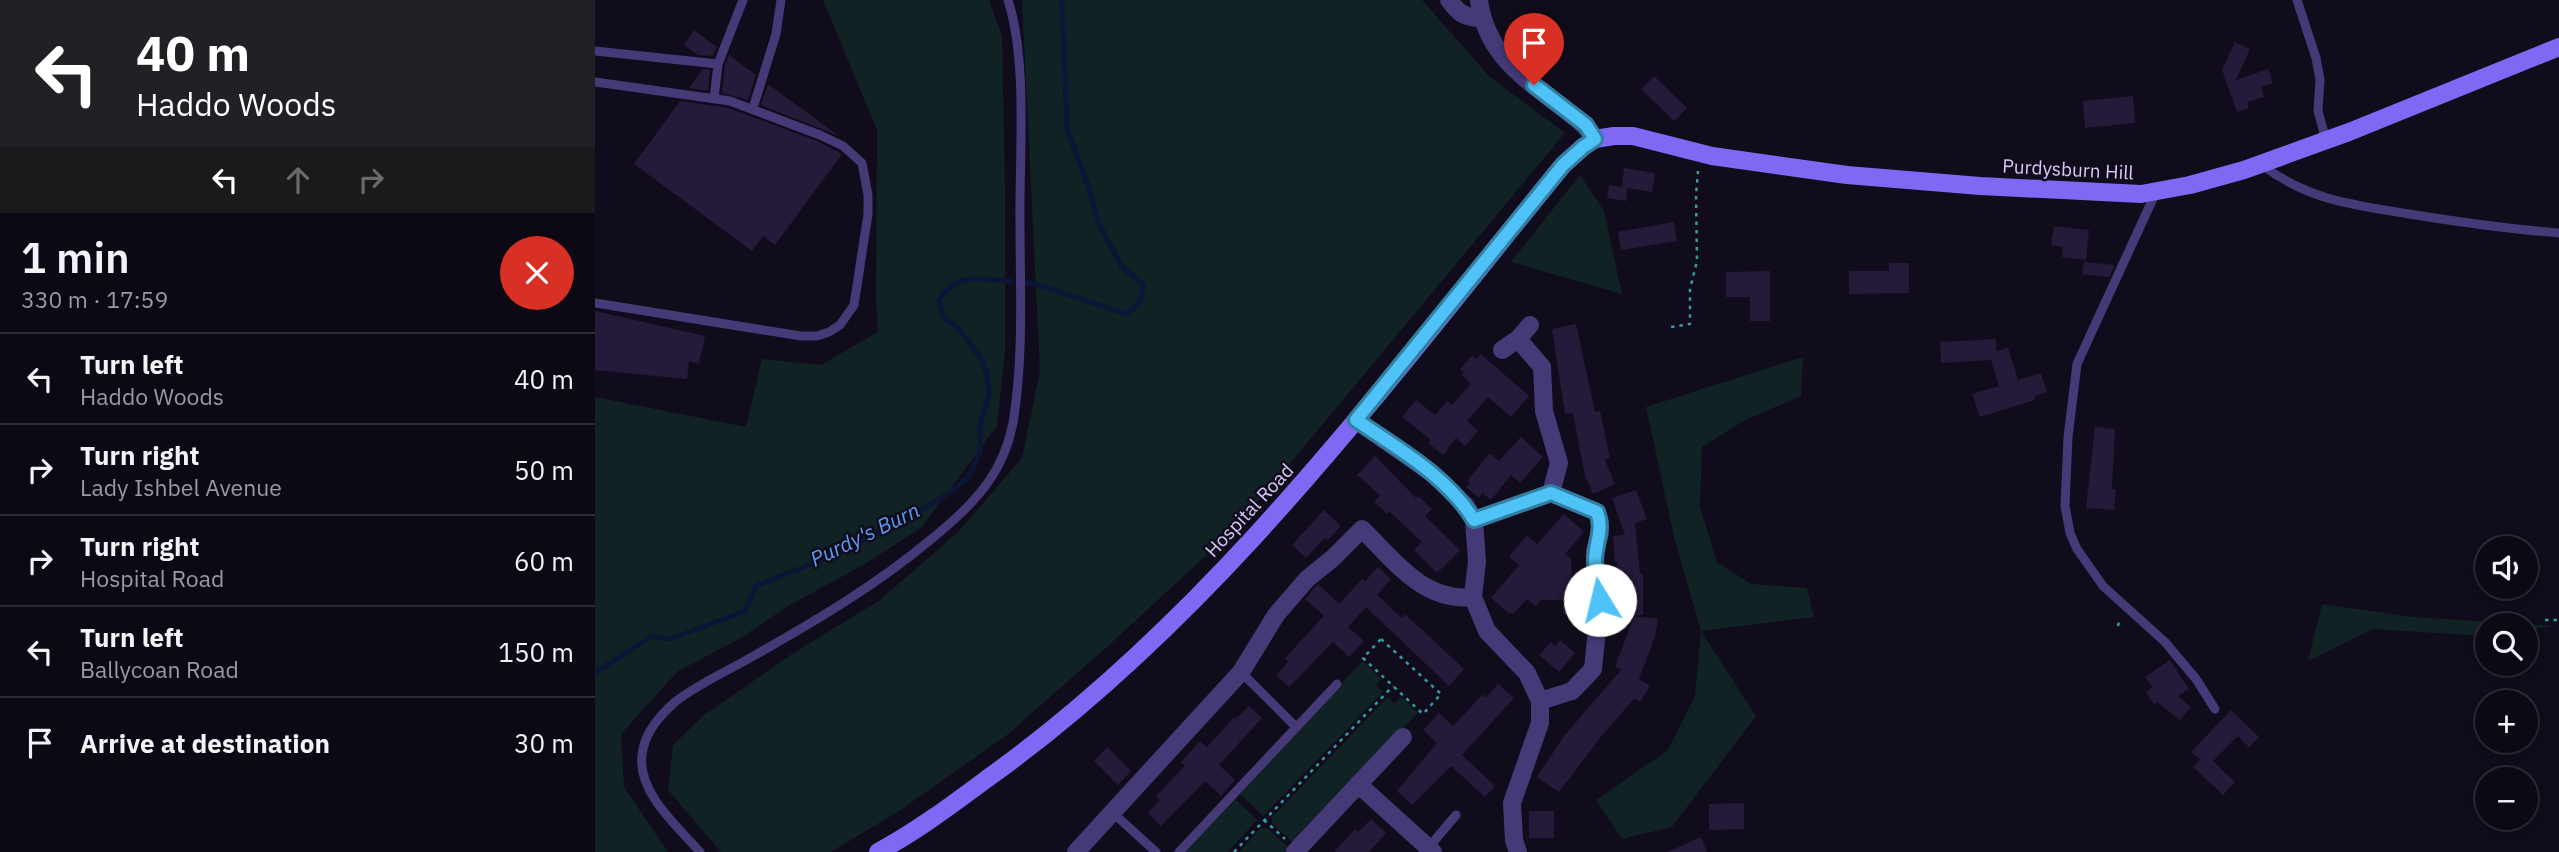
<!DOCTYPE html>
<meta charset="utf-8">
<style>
:root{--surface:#0d0914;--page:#16121d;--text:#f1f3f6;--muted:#9a9aa0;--line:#2d2a34}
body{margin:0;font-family:"IBM Plex Sans",sans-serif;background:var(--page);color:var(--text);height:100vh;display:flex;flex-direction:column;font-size:26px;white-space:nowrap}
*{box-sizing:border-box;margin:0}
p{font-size:23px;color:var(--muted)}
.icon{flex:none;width:38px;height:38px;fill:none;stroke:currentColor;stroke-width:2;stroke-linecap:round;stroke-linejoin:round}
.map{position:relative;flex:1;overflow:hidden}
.sheet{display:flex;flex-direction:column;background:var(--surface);width:595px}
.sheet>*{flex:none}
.hud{background:#202124;color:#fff;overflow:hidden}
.fabs{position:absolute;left:1880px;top:536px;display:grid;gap:14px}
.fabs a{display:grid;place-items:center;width:63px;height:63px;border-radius:50%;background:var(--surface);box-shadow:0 4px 10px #0003,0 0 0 2px var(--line);font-size:35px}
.pin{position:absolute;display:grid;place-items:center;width:60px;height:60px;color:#fff;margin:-72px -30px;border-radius:50% 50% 50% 0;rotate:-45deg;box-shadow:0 0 7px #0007}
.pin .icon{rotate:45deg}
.me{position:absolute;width:77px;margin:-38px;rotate:351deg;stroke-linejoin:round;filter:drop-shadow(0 0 5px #0008)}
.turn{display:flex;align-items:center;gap:24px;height:147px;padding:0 21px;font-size:32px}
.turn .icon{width:91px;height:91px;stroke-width:2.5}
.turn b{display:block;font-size:49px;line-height:60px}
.lanes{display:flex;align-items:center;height:66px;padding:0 21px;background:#0003;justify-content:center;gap:35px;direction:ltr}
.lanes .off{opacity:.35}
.round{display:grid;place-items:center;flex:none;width:74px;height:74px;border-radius:37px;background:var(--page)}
.summary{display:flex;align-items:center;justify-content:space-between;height:119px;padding:0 21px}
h1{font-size:42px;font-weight:600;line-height:52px}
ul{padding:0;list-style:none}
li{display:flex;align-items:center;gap:21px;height:91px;padding:0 21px;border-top:2px solid var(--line)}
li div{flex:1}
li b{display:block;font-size:26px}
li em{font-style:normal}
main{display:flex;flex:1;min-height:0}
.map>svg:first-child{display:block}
.green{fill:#102224}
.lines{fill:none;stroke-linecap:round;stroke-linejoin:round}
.stream{stroke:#0b1535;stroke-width:5}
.building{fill:#251a3a}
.path{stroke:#359ca4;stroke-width:2.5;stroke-dasharray:3.5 5;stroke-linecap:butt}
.service{stroke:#453a77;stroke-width:9}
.minor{stroke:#453a77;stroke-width:18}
.secondary{stroke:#7e68f4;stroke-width:18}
.route-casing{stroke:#337fa1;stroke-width:18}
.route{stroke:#4fc3f7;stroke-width:12}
.labels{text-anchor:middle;stroke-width:5;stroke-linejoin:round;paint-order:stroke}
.street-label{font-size:19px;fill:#d6cafb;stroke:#110c1b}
.water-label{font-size:21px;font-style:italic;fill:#5f9bf4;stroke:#110c1b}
</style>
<main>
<section class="sheet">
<div class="hud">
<div class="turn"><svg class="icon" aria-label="left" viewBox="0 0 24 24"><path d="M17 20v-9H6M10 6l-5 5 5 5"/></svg><div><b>40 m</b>Haddo Woods</div></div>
<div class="lanes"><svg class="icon" aria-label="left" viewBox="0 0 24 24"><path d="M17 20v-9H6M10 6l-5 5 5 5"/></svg><svg class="icon off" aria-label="ahead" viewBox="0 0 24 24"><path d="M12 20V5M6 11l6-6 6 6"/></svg><svg class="icon off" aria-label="right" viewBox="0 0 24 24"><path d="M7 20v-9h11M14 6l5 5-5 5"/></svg></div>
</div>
<div class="summary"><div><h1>1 min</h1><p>330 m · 17:59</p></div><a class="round" style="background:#d93025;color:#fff"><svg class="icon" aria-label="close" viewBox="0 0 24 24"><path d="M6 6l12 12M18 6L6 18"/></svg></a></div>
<ul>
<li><svg class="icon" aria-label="left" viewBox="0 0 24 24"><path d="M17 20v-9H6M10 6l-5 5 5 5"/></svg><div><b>Turn left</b><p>Haddo Woods</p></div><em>40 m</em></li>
<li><svg class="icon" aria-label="right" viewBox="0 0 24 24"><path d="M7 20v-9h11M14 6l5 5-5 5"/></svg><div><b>Turn right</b><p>Lady Ishbel Avenue</p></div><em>50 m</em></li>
<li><svg class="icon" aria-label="right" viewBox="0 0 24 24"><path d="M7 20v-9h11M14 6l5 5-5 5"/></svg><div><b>Turn right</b><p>Hospital Road</p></div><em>60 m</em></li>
<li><svg class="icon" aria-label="left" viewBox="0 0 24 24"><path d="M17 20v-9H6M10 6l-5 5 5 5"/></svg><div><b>Turn left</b><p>Ballycoan Road</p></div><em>150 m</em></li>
<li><svg class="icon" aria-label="arrive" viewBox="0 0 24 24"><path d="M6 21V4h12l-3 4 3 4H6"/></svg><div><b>Arrive at destination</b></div><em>30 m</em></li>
</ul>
</section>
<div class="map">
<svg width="1964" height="852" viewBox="0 0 1964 852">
<rect width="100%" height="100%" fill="#110c1b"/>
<path class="green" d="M 228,0 L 394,0 L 407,36 L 410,189 L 410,350 L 402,426 L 326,528 L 270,564 L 193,606 L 146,638 L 83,671 L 26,734 L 29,787 L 73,852 L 0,852 L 0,397 L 151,427 L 167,359 L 226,365 L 283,332 L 281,304 L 282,130 Z
M 427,0 L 827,0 L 895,77 L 970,133 L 643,526 L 512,647 L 412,735 L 304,811 L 236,852 L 126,852 L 73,790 L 78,745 L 108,716 L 197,654 L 285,600 L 364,531 L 427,458 L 445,371 Z
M 985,175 L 1009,211 L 1027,294 L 916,262 Z
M 1208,357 L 1206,396 L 1150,420 L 1107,447 L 1105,507 L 1122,562 L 1156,584 L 1212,588 L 1219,617 L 1106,631 L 1161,716 L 1077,827 L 1027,839 L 1001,800 L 1073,750 L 1100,696 L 1106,631 L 1079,537 L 1051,407 Z
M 1727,604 L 1818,617 L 1960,626 L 1930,630 L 1930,625 L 1892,625 L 1892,635 L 1889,636 L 1777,629 L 1713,661 Z
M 768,661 L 786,679 L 781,685 L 788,692 L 668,816 L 642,791 Z
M 793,697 L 799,703 L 806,697 L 823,713 L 698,843 L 677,823 L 677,817 Z
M 638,797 L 662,820 L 633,852 L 588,852 Z
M 666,828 L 672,828 L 694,848 L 690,852 L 644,852 Z"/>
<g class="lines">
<path class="stream" d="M 431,282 C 466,291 498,304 532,314 L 545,302 L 549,285 L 527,267 L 503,222 L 493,185 L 472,129 L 467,0
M 0,673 L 57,636 L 75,639 L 150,611 L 161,586 L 217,564 L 311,519 L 353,494 L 373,477 L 385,453 L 385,425 L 394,394 L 392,375 L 387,360 L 364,329 L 348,316 L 344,300 C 361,271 387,280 416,281"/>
</g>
<path class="building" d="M 99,30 L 122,47 L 118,56 L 103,55 L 89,45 Z
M 1640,42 L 1655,49 L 1641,80 L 1673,69 L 1678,83 L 1666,87 L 1669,97 L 1652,102 L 1654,108 L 1642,112 L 1627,70 Z
M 134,55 L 161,75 L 153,100 L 127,93 L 130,66 Z
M 108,69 L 115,70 L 113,91 L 94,88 Z
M 1059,76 L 1092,108 L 1079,121 L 1046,89 Z
M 173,84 L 244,136 L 166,105 Z
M 1538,96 L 1540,123 L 1490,128 L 1488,101 Z
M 85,101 L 133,108 L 222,141 L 247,154 L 180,245 L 168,236 L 157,251 L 39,164 Z
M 1029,168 L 1060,173 L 1057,192 L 1032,188 L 1031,201 L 1012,198 L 1014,185 L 1027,187 Z
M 1079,222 L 1082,241 L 1026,250 L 1023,232 Z
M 1459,226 L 1494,230 L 1491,260 L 1467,257 L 1468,247 L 1456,245 Z
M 1489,262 L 1519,265 L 1519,267 L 1514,277 L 1487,274 Z
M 1294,263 L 1314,263 L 1314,293 L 1254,294 L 1254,271 L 1294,271 Z
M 1175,271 L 1175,321 L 1155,321 L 1155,297 L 1131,297 L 1131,272 Z
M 0,311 L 110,336 L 104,364 L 94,361 L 92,379 L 0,370 Z
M 981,324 L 1000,412 L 1005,411 L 1015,458 L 1010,460 L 1020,484 L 998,494 L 990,476 L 978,413 L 970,414 L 957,329 Z
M 1401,339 L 1401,351 L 1413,348 L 1423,380 L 1446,373 L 1452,392 L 1439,396 L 1440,400 L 1385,417 L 1377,394 L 1404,386 L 1396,360 L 1346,363 L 1345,342 Z
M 886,354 L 934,396 L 916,417 L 893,397 L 872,421 L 883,431 L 870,446 L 861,438 L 848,455 L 833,443 L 836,440 L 807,417 L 821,400 L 840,415 L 852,401 L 857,405 L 876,384 L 867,375 L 869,373 L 865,369 L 877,356 L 881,359 Z
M 1500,427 L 1520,429 L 1517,489 L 1521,489 L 1519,510 L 1491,508 Z
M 926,437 L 948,457 L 925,483 L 916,475 L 896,500 L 887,493 L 884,498 L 871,487 L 875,483 L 872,481 L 895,453 L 904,461 Z
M 780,456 L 821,498 L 823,496 L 837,509 L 830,516 L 865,550 L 842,573 L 819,550 L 827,542 L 794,511 L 792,514 L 779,502 L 785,495 L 762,475 Z
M 1041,490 L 1052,519 L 1040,523 L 1045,574 L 1048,574 L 1048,615 L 1023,615 L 1022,562 L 1020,562 L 1018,536 L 1030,535 L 1017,498 Z
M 729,510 L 746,526 L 733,540 L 730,538 L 711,558 L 697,545 Z
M 969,514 L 989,532 L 970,554 L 976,559 L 978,587 L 991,587 L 990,614 L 968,614 L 968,600 L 946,600 L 941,606 L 932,599 L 919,613 L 914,613 L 896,598 L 924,565 L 914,557 L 932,535 L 942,544 Z
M 783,567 L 796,579 L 782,595 L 807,618 L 810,614 L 869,669 L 854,686 L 771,607 L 753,627 L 769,641 L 754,657 L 738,642 L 694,687 L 681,675 L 693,662 L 690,658 L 729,616 L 710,599 L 723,584 L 744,604 L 767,579 L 770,581 Z
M 1039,616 L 1063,619 L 1060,637 L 1044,679 L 1055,686 L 1045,702 L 1039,699 L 1008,734 L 964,792 L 942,777 L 969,736 L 1027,669 L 1020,667 Z
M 965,640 L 980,653 L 964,672 L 944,655 L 956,642 L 960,646 Z
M 1575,660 L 1594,689 L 1583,696 L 1596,707 L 1585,720 L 1562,702 L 1559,704 L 1551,692 L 1558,687 L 1550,677 Z
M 903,684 L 919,698 L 867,755 L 900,786 L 890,797 L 856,766 L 817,805 L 802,791 L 842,743 L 828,730 L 844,713 L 858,726 L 888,694 L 891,698 Z
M 654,706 L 667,718 L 624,765 L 640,780 L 626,796 L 610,781 L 566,826 L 553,813 L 565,800 L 561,796 L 590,766 L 586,762 L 605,741 L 612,747 L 639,717 L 641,719 Z
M 1636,710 L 1664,737 L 1654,747 L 1643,736 L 1618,761 L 1640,782 L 1628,795 L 1598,767 L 1605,760 L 1596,752 Z
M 512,747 L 536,771 L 523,785 L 499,761 Z
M 1149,803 L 1149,829 L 1114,830 L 1114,804 Z
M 934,811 L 959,811 L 959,838 L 934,838 Z
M 776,819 L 791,833 L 774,852 L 739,852 L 760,829 L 763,832 Z
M 1106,837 L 1112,852 L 1072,852 Z"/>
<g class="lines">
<path class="path" d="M 1076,327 L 1095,324 L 1095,289 L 1102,261 L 1101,195 L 1103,171
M 1950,620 L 1964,620
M 1523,626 L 1525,618
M 786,639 L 846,694 L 828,714 L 768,658 Z
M 669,820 L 690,839
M 639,852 L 798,686"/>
<path class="service" d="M 1702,0 L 1721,58 L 1725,80 L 1723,111 L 1731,140
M 0,51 L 123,64
M 0,82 L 135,101 L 225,135 L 248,146 L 267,163 L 273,195 L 273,214 L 259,305 L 245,325 L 234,332 L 222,336 L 206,336 L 0,303
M 119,99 L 123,64 L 148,0
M 158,108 L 181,34 L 186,0
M 1667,165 C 1713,200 1758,205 1814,214 C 1864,222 1913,229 1964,233
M 1561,192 L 1482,364 L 1473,437 L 1470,506 L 1475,533 L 1482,549 L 1508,586 L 1570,642 L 1601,679 L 1620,709
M 646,672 L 701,727
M 517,812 L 561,852
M 834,847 L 861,815
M 105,852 C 83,827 42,792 47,755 C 49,733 64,716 80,702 C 104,683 135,670 162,654 C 222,620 281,585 334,541 C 356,523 378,504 394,481 C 406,464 414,443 418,423 C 429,356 425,288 425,222 C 424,156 433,62 413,0
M 584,852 L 742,684"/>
<path class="minor" d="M 854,0 C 863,13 870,18 887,18
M 884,0 C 891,54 929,78 969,109 C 982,119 992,126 1000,139
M 923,339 L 947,367 L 949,411 L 964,463 L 956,493
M 907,350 L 923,339 L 935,325
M 761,420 L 837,473 L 871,506 L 879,520 L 882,561 L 878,597 L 892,631 L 932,673 L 945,701 L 945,723 L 917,803 L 919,840 L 923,852
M 879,520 L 956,493 L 1002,512 L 1005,522 L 1005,533 L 1000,551 L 1000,566 L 1005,600 L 998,669 L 977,691 L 945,701
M 763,784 L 838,852
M 481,852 L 646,672 L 681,615 L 712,579 L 738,558 L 767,529 C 800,561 828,602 878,597
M 700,852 L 808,737"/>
<path class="secondary" d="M 283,852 C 322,831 358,804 393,778 C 622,614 792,381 968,165 L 988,147 L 1000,139 L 1019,136 L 1038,136 L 1117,156 L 1252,175 L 1385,186 L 1546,194 L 1595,185 L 1649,170 L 1754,132 L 1964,47"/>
</g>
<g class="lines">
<defs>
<path id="route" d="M 939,85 L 991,125 L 1000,139 L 988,147 L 968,165 L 761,420 C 802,448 852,476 879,520 L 956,493 L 1002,512 C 1009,530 1000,543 1000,561 C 1000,574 1004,587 1005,600"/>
</defs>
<use href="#route" class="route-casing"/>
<use href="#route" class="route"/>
</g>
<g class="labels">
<g class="street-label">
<text transform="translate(1473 169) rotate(3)" y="7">Purdysburn Hill</text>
<text transform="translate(654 510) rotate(-47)" y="7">Hospital Road</text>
</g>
<g class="water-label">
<text transform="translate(270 535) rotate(-26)" y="7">Purdy's Burn</text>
</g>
</g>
</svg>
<div class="fabs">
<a><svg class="icon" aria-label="sound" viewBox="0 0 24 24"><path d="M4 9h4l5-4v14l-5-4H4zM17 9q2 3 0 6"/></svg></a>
<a><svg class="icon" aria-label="search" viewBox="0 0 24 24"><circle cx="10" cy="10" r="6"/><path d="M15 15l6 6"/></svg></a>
<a>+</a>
<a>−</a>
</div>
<div class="pin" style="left:939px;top:85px;background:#d93025"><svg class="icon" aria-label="arrive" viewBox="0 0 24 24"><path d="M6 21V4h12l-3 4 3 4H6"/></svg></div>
<svg class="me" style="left:1005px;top:600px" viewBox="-20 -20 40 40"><circle r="19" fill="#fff"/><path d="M0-13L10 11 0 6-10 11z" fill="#4fc3f7"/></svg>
</div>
</main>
